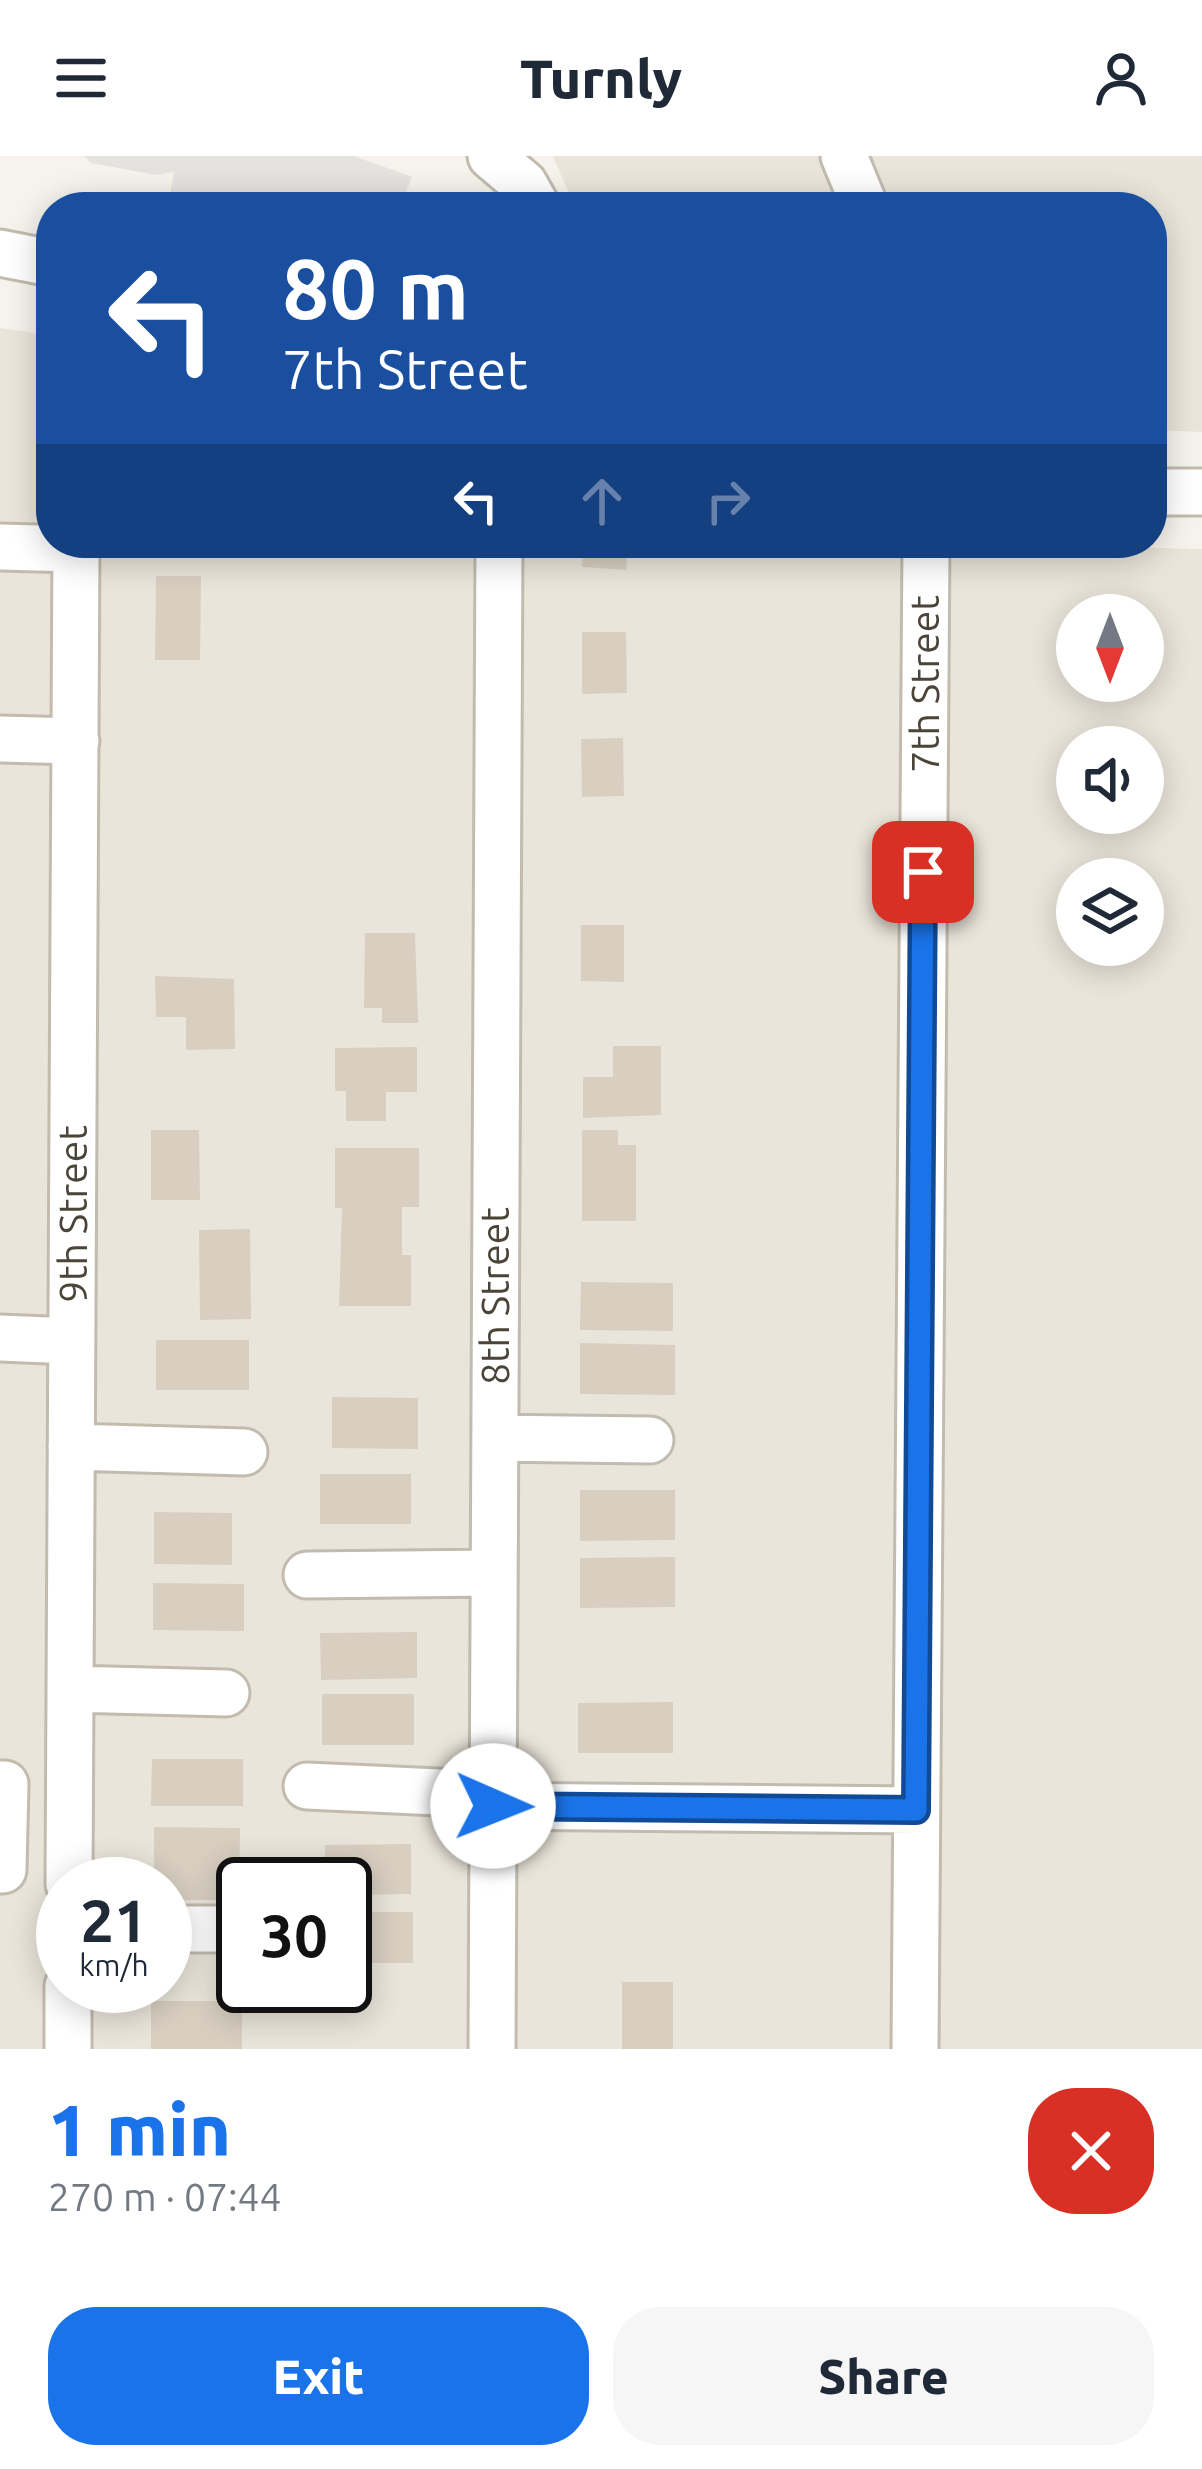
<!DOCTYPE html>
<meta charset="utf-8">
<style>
:root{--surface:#fff;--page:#f6f6f7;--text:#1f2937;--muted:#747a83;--accent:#1a73e8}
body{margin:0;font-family:Ubuntu,sans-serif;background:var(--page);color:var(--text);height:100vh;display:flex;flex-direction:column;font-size:45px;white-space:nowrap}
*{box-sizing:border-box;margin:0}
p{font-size:39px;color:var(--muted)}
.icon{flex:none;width:66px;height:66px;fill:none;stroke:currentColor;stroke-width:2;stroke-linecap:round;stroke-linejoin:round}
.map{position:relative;height:1893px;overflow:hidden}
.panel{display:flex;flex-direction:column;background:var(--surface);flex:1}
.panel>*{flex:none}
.guide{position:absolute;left:36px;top:36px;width:1131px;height:366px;border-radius:48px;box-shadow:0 6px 30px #0003;background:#1a4fa0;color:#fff;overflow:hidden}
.needle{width:78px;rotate:180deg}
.controls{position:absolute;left:1056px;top:438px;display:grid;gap:24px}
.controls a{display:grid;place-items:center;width:108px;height:108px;border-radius:50%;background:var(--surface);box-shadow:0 6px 30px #0003;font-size:60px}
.speed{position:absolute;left:36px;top:1701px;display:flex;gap:24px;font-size:60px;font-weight:700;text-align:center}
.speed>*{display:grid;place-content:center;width:156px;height:156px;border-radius:50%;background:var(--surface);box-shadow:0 6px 30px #0003;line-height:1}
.speed small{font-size:30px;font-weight:400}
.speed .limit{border:6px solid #111;border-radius:18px;background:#fff;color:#111}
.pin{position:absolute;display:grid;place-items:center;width:102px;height:102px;color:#fff;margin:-51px;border-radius:24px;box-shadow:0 6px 18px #0006}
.me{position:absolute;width:132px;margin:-66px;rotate:91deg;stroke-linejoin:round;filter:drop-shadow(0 0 9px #0008)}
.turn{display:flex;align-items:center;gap:42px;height:252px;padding:0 48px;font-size:54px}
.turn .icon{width:156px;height:156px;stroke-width:2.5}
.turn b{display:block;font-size:84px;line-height:102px}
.lanes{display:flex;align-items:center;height:114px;padding:0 48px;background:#0003;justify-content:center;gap:60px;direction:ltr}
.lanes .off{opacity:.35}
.round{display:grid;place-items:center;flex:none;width:126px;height:126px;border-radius:48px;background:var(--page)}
.head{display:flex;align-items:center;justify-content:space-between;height:204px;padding:0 48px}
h1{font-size:72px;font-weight:800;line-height:90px;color:var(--accent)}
.primary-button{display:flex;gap:24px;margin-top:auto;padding:24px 48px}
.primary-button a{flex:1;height:138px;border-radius:48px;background:var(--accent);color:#fff;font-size:48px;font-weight:800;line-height:138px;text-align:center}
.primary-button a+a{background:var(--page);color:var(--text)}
header{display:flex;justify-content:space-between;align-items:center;height:156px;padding:0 48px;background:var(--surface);font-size:54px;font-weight:800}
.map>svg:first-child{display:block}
.residential{fill:#eae5da;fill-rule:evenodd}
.parking{fill:#e5e3e0}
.building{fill:#d8cfc1}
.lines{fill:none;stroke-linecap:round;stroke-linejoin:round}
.minor-casing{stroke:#c2bbae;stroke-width:51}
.minor{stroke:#fff;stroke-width:45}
.route-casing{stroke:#114b97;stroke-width:30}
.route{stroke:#1a73e8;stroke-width:21}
.labels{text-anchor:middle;stroke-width:9;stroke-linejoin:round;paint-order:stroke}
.street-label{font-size:39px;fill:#4b4439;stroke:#fff}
</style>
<header><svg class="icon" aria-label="menu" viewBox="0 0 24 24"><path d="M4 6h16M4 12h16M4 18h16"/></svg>Turnly<svg class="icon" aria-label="person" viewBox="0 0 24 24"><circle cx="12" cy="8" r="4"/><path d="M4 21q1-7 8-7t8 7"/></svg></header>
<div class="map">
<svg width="1202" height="1893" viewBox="0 0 1202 1893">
<rect width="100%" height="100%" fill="#f6f3ec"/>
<path class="residential" d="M 553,0 L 1202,0 L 1202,276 L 1152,274 L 1152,51 L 575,51 Z
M 0,172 L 51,179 L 51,387 L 954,387 L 1202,393 L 1202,1893 L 0,1893 ZM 1077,459 L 1143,459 L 1143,525 L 1077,525 ZM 1077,591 L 1143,591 L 1143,657 L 1077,657 ZM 1077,723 L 1143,723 L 1143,789 L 1077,789 ZM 63,1728 L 165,1728 L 165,1830 L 63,1830 ZM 243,1728 L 345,1728 L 345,1830 L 243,1830 Z"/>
<path class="parking" d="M 84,0 L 354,0 L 412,21 L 402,46 L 413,51 L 198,51 L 169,44 L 174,16 L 156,19 L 91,7 Z"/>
<path class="building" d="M 165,387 L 206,387 L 206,402 L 165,402 Z
M 583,387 L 628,387 L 626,414 L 582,411 Z
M 156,420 L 201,420 L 200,504 L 155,504 Z
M 582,476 L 626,476 L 627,537 L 582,538 Z
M 623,582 L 624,640 L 582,641 L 581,583 Z
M 581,769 L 624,769 L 624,826 L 581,825 Z
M 365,777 L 415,777 L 418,867 L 382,867 L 382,852 L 364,852 Z
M 155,820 L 234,823 L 235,893 L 186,894 L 186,861 L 156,861 Z
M 613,890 L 661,890 L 661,959 L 583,962 L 583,921 L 613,921 Z
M 417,891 L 417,936 L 386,936 L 386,965 L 346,965 L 346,935 L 335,935 L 335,892 Z
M 151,974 L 199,974 L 200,1044 L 151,1044 Z
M 582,974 L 618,974 L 618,989 L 636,989 L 636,1065 L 582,1065 Z
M 335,992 L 419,992 L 419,1051 L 402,1051 L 402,1099 L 411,1099 L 411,1150 L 339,1150 L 342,1052 L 335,1052 Z
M 250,1073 L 251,1163 L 200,1164 L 199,1074 Z
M 581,1126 L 673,1127 L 673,1175 L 580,1174 Z
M 156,1184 L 249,1184 L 249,1234 L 156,1234 Z
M 580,1187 L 675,1189 L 675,1239 L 580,1238 Z
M 332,1241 L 418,1242 L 418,1293 L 332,1292 Z
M 320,1318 L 411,1318 L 411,1368 L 320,1368 Z
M 580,1334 L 675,1334 L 675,1384 L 580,1385 Z
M 154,1356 L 232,1357 L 232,1409 L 154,1408 Z
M 675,1401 L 675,1451 L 580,1452 L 580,1402 Z
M 153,1427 L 244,1428 L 244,1475 L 153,1474 Z
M 417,1476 L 417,1522 L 321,1524 L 320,1477 Z
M 322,1538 L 414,1538 L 414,1589 L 322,1589 Z
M 673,1546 L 673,1597 L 578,1597 L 578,1547 Z
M 152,1603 L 243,1603 L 243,1650 L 151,1650 Z
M 154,1671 L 240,1672 L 239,1744 L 165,1744 L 165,1728 L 154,1728 Z
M 411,1688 L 411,1738 L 345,1739 L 345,1728 L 325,1728 L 325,1689 Z
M 345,1756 L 413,1756 L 413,1807 L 345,1807 Z
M 622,1826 L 673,1826 L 673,1893 L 622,1893 Z
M 151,1845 L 242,1845 L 242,1893 L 151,1893 Z"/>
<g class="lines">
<defs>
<path id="minor" d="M 491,0 L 524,28 L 537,51
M 844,0 L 865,51
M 0,97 L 51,107
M 1152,336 L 1202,336
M 0,391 L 76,393
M 0,583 L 76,585
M 0,1182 L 72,1185
M 495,1282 L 650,1284
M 71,1291 L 244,1296
M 307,1419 L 494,1417
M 70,1533 L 226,1537
M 0,1628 L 5,1628 L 3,1714 L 0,1714
M 307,1630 L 460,1637 L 493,1650 L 916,1654
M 69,1728 L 76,387
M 165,1773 L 243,1773
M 68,1893 L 68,1830
M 492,1893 L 499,387
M 915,1893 L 926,387"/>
</defs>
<use href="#minor" class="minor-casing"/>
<use href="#minor" class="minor"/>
</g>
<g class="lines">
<defs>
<path id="route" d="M 493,1650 L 916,1654 L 923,716"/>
</defs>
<use href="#route" class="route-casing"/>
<use href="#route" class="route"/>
</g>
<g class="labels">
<g class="street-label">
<text transform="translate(925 528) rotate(-90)" y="14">7th Street</text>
<text transform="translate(73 1058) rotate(-90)" y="14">9th Street</text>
<text transform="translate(495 1140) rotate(-90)" y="14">8th Street</text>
</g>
</g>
</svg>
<div class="controls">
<a><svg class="needle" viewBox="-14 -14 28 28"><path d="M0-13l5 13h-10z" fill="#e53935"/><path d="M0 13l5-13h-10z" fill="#747a83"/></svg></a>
<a><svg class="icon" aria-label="sound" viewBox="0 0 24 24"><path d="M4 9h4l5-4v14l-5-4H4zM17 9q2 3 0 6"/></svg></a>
<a><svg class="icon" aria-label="layers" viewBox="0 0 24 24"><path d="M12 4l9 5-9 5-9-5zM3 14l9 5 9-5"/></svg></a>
</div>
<div class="speed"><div>21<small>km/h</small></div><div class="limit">30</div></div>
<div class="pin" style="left:923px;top:716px;background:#d93025"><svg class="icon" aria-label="arrive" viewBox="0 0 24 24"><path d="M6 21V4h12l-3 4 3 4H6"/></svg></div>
<svg class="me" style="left:493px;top:1650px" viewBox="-20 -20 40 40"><circle r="19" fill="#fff"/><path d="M0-13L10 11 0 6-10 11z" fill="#1a73e8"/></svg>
<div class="guide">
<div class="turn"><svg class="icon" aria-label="left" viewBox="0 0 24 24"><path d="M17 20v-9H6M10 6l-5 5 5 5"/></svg><div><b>80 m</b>7th Street</div></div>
<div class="lanes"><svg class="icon" aria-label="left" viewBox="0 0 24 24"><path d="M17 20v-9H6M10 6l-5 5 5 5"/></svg><svg class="icon off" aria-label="ahead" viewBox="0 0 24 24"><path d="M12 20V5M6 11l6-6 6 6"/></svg><svg class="icon off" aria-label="right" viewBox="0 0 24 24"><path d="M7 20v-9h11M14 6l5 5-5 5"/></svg></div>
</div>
</div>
<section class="panel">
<div class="head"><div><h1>1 min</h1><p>270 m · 07:44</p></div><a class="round" style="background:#d93025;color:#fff"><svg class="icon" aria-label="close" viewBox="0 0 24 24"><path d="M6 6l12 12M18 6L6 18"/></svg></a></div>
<div class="primary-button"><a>Exit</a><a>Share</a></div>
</section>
